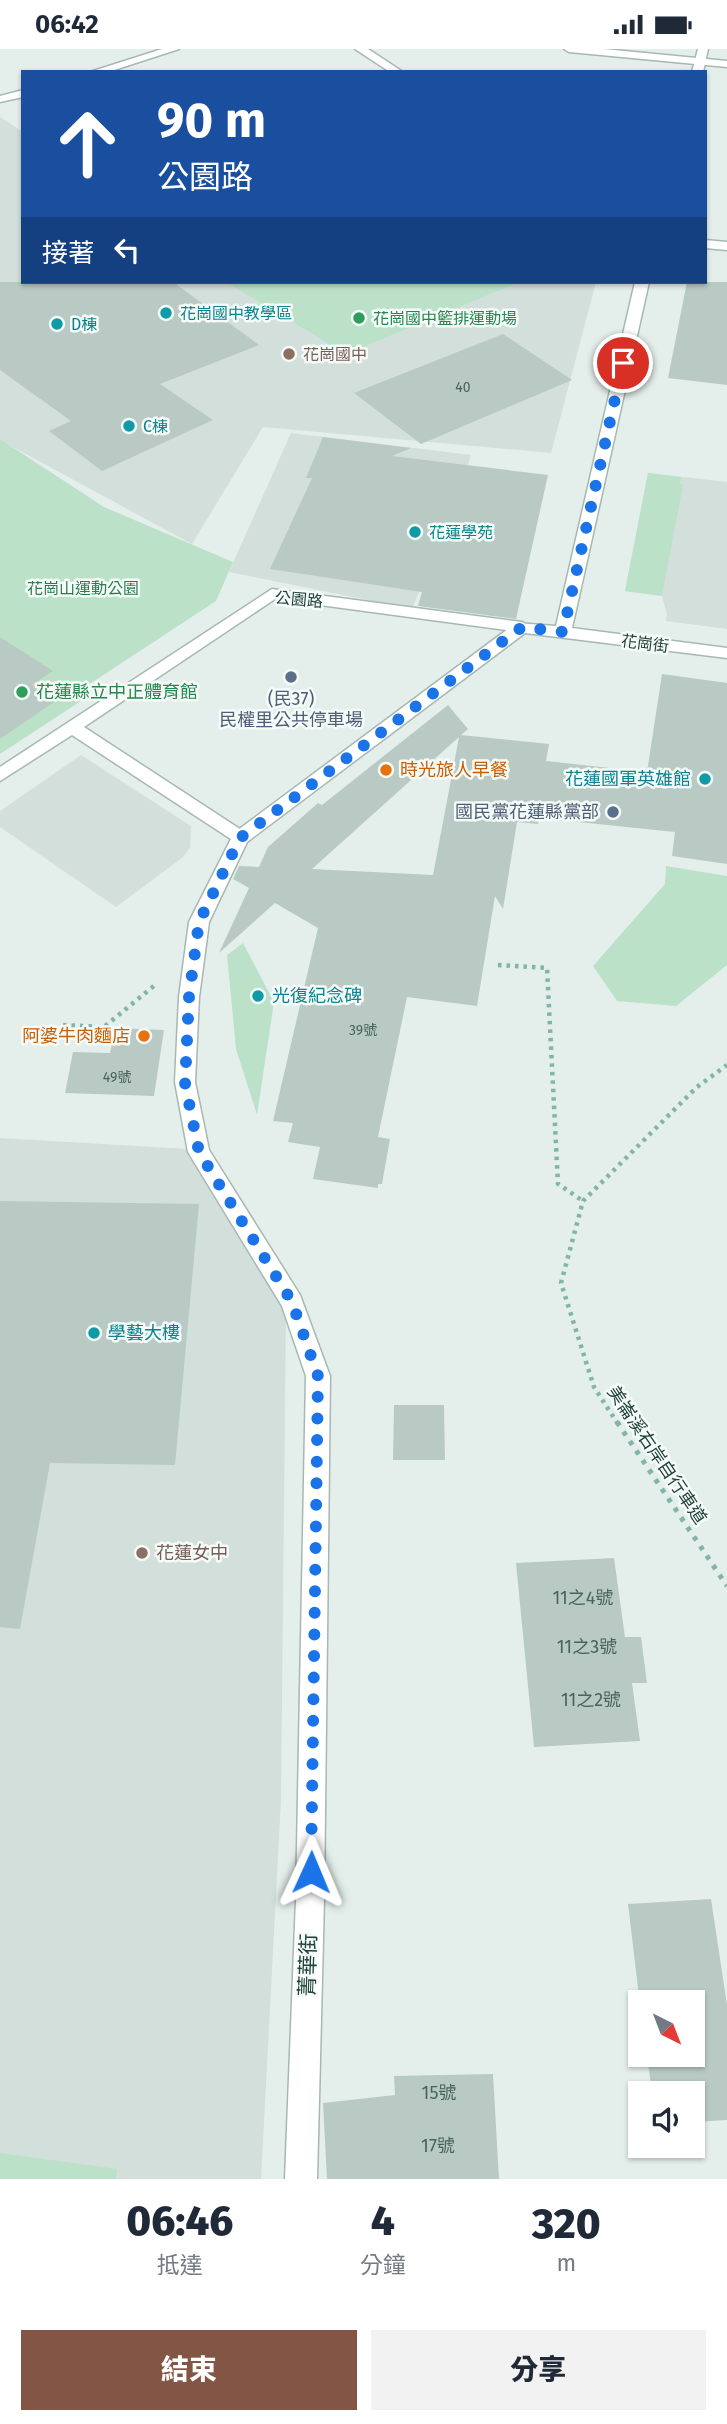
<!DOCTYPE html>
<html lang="zh-TW">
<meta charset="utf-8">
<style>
:root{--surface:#fff;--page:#f2f2f3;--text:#1f2937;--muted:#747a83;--accent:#825544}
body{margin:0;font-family:"Fira Sans","Noto Sans TC",sans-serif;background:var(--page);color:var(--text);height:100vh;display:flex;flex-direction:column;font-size:26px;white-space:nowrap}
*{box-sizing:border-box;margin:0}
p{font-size:23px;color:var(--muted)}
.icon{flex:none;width:38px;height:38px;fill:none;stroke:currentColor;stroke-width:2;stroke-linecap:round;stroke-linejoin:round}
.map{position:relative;height:2130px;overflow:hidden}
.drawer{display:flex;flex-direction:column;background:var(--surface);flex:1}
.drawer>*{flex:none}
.hud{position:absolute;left:21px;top:21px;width:686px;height:214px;border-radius:0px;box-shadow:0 2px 5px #0004;background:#1a4fa0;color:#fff;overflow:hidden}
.needle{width:46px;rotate:138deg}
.controls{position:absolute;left:628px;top:1941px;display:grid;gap:14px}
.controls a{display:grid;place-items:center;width:77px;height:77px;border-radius:0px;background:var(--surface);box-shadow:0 2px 5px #0004;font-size:35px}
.pin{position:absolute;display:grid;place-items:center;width:60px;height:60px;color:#fff;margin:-30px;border:4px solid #fff;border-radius:50%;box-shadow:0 2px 7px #0007}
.me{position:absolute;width:77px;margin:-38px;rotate:1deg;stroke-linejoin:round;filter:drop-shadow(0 0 5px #0008)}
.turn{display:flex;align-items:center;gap:24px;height:147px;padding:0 21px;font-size:32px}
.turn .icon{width:91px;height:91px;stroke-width:2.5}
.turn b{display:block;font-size:49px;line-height:60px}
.then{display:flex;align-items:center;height:66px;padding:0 21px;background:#0003;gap:14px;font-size:26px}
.eta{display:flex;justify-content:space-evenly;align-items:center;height:119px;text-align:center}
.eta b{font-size:42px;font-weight:800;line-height:49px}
.cta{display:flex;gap:14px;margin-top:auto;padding:14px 21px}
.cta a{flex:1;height:80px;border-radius:0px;background:var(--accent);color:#fff;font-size:28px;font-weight:800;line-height:80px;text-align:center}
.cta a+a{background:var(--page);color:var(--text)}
.status{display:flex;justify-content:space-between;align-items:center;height:49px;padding:0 35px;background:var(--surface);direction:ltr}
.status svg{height:19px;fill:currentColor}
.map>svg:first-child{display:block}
.built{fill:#d2dfda}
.green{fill:#bce1c9}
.building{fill:#b9cac4;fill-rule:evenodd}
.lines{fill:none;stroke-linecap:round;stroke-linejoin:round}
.service-casing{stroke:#a6b8b3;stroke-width:3}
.minor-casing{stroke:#a6b8b3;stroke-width:3}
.tertiary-casing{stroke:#a6b8b3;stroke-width:3}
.path-far1{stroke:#82b5a9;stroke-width:4.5;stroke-dasharray:3.5 5;stroke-linecap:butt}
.path{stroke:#82b5a9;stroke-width:5;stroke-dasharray:4.5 7;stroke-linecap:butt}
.service{fill:#fff;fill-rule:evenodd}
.minor{fill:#fff;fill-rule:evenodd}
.tertiary{fill:#fff;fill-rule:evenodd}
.route{stroke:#1a73e8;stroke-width:12;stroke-dasharray:0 21.6}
.culture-dot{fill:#0f9aa8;stroke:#f5fbf8;stroke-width:2.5}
.leisure-dot{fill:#2e9e5b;stroke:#f5fbf8;stroke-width:2.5}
.education-dot{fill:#8d6e63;stroke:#f5fbf8;stroke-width:2.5}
.service-dot{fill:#5c6f8a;stroke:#f5fbf8;stroke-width:2.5}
.food-dot{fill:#e8710a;stroke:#f5fbf8;stroke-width:2.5}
.labels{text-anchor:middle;stroke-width:5;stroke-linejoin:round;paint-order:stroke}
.number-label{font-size:14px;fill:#48645e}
.far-culture-label{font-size:16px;fill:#0d838f;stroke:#f5fbf8;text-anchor:start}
.far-leisure-label{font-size:16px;fill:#27864d;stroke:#f5fbf8;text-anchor:start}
.far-education-label{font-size:16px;fill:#785e54;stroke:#f5fbf8;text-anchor:start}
.far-park-label{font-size:16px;fill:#287d4f;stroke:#f5fbf8}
.far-street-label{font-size:16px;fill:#22423c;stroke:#f5fbf8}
.leisure-label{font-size:18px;fill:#27864d;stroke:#f5fbf8;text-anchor:start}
.service-label{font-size:18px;fill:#4e5e75;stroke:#f5fbf8}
.food-label{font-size:18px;fill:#c56008;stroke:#f5fbf8;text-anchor:start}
.culture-label{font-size:18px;fill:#0d838f;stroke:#f5fbf8;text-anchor:start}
.street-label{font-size:18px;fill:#22423c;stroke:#f5fbf8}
.education-label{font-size:18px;fill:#785e54;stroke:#f5fbf8;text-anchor:start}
.near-number-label{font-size:18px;fill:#48645e}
.near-street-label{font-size:21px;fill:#22423c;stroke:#f5fbf8}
</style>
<div class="status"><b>06:42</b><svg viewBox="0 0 49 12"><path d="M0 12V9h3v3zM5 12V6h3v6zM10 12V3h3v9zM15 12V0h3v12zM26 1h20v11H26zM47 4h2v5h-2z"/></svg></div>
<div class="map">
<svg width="727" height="2130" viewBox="0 0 727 2130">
<rect width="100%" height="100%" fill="#e4efeb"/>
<path class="built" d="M 0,68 L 23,83 L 23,233 L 596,233 L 551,404 L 263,378 L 192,495 L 0,391 Z
M 291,384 L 471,406 L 461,438 L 412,560 L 229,523 Z
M 648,424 L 727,433 L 727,580 L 666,572 L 667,565 L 662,547 L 625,542 Z
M 81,706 L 191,777 L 190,799 L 182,809 L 116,858 L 0,778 L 0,762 Z
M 0,1089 L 188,1100 L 286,1258 L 281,1750 L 261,2130 L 0,2130 Z"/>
<path class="green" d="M 226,233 L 519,233 L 346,305 Z
M 0,390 L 104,458 L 233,513 L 216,552 L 73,646 L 81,652 L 0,705 Z
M 648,424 L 681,428 L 680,435 L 683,436 L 662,547 L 625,542 Z
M 666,817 L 727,827 L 727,916 L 676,957 L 617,952 L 593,917 L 665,835 Z
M 243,894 L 274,953 L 257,1066 L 236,1000 L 227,906 Z
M 0,2104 L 117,2120 L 116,2130 L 0,2130 Z"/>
<path class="building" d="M 0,233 L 173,233 L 259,296 L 160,335 L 213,371 L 102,422 L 49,382 L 71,372 L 0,321 Z
M 687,233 L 727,233 L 727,336 L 668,329 Z
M 503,285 L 572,331 L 421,395 L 354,344 Z
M 323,388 L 411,399 L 392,407 L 548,426 L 516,570 L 418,557 L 422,543 L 270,520 L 312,429 L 306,429 Z
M 0,588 L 53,622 L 32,636 L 57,651 L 0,690 Z
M 662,625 L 727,634 L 727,815 L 672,807 L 675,783 L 539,769 L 538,775 L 517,773 L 503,860 L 495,847 L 477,957 L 407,948 L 378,1088 L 390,1090 L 382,1135 L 378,1135 L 378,1139 L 313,1130 L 320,1098 L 288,1093 L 293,1074 L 273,1072 L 318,879 L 275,854 L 219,904 L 249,839 L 233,830 L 239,817 L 259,818 L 268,798 L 318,754 L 322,756 L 448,656 L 468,680 L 461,686 L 549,695 L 546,712 L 647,723 ZM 459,688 L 433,826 L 312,820 Z
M 115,979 L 164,981 L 154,1047 L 65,1044 L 73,1003 L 110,1004 Z
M 0,1152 L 199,1155 L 175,1416 L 50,1414 L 20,1580 L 0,1578 Z
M 394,1356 L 444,1356 L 445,1411 L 393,1411 Z
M 614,1509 L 625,1588 L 641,1588 L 647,1634 L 632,1634 L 640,1692 L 534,1698 L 516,1514 Z
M 711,1850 L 727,1956 L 727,2071 L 693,2073 L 693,2044 L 652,2044 L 647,2006 L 693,2006 L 693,1953 L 640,1953 L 640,1956 L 628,1855 Z
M 493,2025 L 499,2130 L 327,2130 L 323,2054 L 395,2046 L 394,2027 Z"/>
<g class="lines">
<defs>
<path id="service" d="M 272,540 L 522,573 L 530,578 L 522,583 L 275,550 L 84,678 L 246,784 L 249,789 L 246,794 L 240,796 L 72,686 L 0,732 L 0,718 Z"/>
<path id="minor" d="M 162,0 L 179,0 L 108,23 L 90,23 Z
M 564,0 L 604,0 L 727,12 L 727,18 L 569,3 Z
M 23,41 L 23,48 L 0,53 L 0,47 Z
M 635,233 L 649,233 L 572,579 L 727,599 L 727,609 L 525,584 L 247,793 L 209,873 L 199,948 L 195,1033 L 209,1101 L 300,1246 L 330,1327 L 324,1850 L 317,2130 L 285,2130 L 296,1850 L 306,1327 L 282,1257 L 188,1103 L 175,1033 L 179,948 L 189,873 L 234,784 L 516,574 L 556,577 Z"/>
<path id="tertiary" d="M 355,0 L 368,0 L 403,23 L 390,23 Z
M 698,0 L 708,0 L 703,23 L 692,23 Z
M 705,191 L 727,193 L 727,201 L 705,199 Z"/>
</defs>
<use href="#service" class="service-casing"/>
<use href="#minor" class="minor-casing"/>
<use href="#tertiary" class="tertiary-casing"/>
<path class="path-far1" d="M 498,916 L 547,919 L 558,1135 L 583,1152
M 63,976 L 104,978 L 155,936
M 618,1375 L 594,1338 L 561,1234 L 583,1152 L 697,1038 L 727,1016"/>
<path class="path" d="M 617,1373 L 727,1537"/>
<use href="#service" class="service"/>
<use href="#minor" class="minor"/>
<use href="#tertiary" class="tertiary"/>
</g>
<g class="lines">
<path class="route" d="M 311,1823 L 318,1327 L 292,1253 L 199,1103 L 185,1034 L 189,948 L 199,873 L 240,789 L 522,578 L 563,583 L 623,314"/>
</g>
<g class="culture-dot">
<circle cx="166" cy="264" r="7"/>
<circle cx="57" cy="275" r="7"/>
<circle cx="129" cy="377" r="7"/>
<circle cx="415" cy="483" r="7"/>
<circle cx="705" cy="730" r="7"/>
<circle cx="258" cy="947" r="7"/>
<circle cx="94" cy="1284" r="7"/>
</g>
<g class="leisure-dot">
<circle cx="359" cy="269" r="7"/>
<circle cx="22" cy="643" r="7"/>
</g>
<g class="education-dot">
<circle cx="289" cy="305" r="7"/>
<circle cx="142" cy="1504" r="7"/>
</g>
<g class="service-dot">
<circle cx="291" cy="628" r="7"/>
<circle cx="613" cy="763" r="7"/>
</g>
<g class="food-dot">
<circle cx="386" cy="721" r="7"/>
<circle cx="144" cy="987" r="7"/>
</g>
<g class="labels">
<g class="number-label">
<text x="463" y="343">40</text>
<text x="363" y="986">39號</text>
<text x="117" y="1033">49號</text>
</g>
<g class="far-culture-label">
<text x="180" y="270">花崗國中教學區</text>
<text x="71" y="281">D棟</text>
<text x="143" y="383">C棟</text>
<text x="429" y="489">花蓮學苑</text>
</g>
<g class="far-leisure-label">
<text x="373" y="275">花崗國中籃排運動場</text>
</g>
<g class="far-education-label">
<text x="303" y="311">花崗國中</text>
</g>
<g class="far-park-label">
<text x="83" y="545">花崗山運動公園</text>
</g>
<g class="far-street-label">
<text transform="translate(299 550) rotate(5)" y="6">公園路</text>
<text transform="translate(645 594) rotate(7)" y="6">花崗街</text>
</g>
<g class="leisure-label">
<text x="36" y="649">花蓮縣立中正體育館</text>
</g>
<g class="service-label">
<text x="291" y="656">(民37)<tspan x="291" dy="21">民權里公共停車場</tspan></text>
<text x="599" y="769" text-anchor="end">國民黨花蓮縣黨部</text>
</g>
<g class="food-label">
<text x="400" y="727">時光旅人早餐</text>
<text x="130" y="993" text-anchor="end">阿婆牛肉麵店</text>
</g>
<g class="culture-label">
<text x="691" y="736" text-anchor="end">花蓮國軍英雄館</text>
<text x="272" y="953">光復紀念碑</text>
<text x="108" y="1290">學藝大樓</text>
</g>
<g class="street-label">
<text transform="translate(657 1406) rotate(56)" y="6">美崙溪右岸自行車道</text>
</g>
<g class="education-label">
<text x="156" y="1510">花蓮女中</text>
</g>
<g class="near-number-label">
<text x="583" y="1555">11之4號</text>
<text x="587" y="1604">11之3號</text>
<text x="591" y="1657">11之2號</text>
<text x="439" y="2050">15號</text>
<text x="438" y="2103">17號</text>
</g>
<g class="near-street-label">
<text transform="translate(308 1916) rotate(-88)" y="7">菁華街</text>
</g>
</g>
</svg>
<div class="controls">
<a><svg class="needle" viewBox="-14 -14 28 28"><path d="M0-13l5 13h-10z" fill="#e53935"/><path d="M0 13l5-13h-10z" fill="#747a83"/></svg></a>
<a><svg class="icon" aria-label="sound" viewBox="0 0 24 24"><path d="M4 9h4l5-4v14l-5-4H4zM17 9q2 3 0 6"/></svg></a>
</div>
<div class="pin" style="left:623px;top:314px;background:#d93025"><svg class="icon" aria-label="arrive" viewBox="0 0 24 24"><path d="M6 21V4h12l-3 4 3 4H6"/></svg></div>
<svg class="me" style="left:311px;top:1823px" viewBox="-20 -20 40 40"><path d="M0-17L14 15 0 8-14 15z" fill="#1a73e8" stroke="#fff" stroke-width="4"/></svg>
<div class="hud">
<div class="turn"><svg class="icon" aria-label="ahead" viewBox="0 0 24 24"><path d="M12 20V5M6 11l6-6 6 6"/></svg><div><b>90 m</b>公園路</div></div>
<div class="then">接著<svg class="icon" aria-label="left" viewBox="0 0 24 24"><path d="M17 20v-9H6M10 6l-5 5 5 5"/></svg></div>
</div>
</div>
<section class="drawer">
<div class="eta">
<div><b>06:46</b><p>抵達</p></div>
<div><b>4</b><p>分鐘</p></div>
<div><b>320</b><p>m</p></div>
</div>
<div class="cta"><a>結束</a><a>分享</a></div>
</section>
